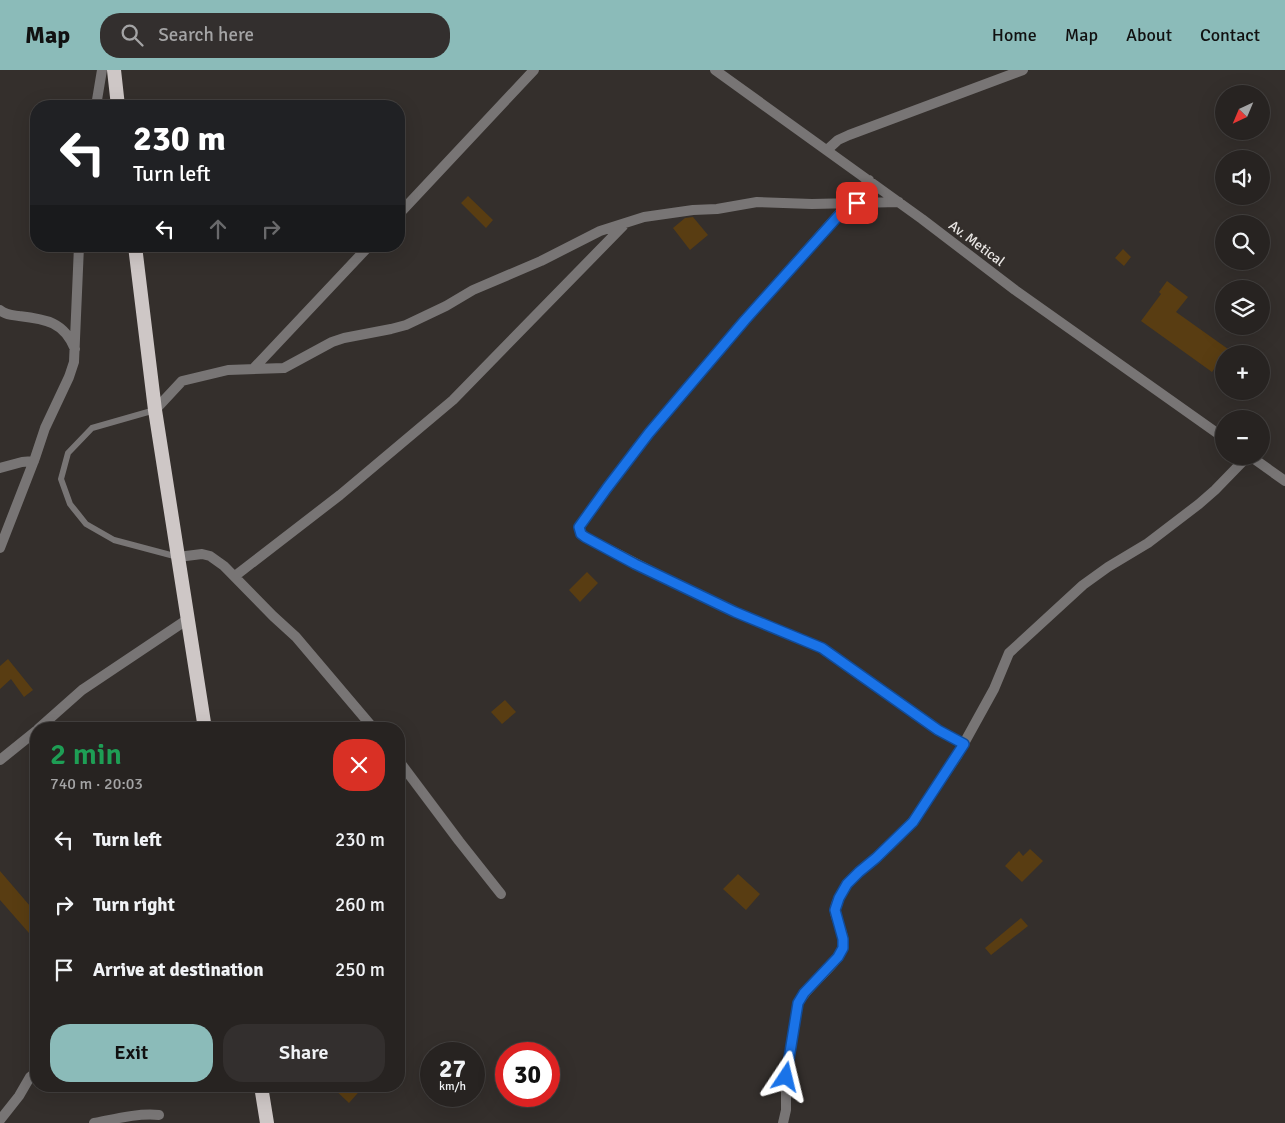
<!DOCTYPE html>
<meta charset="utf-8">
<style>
:root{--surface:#272321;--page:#332f2e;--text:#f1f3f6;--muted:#a4a4a5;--line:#43403f;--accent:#8bbbb9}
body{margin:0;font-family:Signika,sans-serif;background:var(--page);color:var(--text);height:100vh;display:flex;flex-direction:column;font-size:19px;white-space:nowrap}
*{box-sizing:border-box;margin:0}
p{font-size:16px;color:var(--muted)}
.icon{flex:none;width:28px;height:28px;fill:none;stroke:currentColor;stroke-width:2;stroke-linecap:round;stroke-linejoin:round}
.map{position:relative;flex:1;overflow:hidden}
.side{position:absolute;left:30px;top:652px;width:375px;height:370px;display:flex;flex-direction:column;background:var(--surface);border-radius:20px;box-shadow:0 5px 20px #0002,0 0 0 1px var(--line)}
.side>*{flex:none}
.hud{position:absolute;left:30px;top:30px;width:375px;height:152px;border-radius:20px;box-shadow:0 5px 20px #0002,0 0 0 1px var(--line);background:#202124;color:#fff;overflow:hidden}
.needle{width:32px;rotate:224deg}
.tools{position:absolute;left:1215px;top:15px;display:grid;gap:10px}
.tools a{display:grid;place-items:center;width:55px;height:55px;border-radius:50%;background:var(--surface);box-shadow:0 5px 20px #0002,0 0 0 1px var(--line);font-size:25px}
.speed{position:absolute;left:420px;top:972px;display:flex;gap:10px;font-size:25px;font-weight:700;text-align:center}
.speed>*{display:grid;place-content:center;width:65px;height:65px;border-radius:50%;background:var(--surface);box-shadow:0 5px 20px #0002,0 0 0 1px var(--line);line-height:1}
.speed small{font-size:12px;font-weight:400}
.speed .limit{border:8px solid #d22;background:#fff;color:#111}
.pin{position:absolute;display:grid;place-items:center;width:42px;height:42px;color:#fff;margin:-21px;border-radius:10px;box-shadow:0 2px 8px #0006}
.me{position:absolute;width:55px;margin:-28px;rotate:10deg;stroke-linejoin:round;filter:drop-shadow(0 0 4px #0008)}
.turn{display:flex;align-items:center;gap:18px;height:105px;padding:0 20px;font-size:22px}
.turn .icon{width:65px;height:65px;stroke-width:2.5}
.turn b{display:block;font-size:35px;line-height:42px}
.lanes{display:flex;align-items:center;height:48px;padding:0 20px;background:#0003;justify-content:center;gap:25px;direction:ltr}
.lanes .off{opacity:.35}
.round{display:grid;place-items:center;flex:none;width:52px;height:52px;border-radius:20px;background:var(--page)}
.summary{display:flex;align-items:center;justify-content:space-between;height:85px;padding:0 20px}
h1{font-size:30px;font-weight:600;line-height:38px;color:#1e9e55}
.primary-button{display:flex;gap:10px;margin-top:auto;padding:10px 20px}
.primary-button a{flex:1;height:58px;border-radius:20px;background:var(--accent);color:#111;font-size:20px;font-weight:600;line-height:58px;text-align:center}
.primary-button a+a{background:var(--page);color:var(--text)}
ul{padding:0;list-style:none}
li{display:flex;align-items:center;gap:15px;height:65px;padding:0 20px}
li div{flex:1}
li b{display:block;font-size:19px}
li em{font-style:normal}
header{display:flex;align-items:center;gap:30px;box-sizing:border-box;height:70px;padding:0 25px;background:var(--accent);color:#111}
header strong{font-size:24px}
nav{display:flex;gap:28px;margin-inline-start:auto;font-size:18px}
.search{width:350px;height:45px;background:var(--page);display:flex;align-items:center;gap:12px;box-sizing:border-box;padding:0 18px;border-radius:20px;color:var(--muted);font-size:19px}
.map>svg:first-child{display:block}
.building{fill:#593d12}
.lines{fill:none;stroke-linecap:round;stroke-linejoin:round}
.service{stroke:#787575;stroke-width:6}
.minor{stroke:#787575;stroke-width:10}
.trunk{stroke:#cec7c6;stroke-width:14}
.route-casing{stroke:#114b97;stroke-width:12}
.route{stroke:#1a73e8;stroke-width:9}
.labels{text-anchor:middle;stroke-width:5;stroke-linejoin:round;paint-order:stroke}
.street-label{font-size:14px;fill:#eae7e5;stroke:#342f2c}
</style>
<header>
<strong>Map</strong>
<div class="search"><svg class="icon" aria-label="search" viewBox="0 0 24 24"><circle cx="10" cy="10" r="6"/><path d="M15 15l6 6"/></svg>Search here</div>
<nav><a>Home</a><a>Map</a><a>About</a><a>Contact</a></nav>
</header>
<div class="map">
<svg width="1285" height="1053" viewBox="0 0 1285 1053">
<rect width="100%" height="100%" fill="#342f2c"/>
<path class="building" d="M 468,126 L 493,150 L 486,158 L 461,133 Z
M 693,147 L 708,165 L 690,180 L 673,158 L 685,148 Z
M 1123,179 L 1131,187 L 1124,196 L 1115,188 Z
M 1167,211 L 1188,227 L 1176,242 L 1228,279 L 1212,302 L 1141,251 L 1161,224 L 1159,222 Z
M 587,502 L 598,513 L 580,532 L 569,520 Z
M 8,589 L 33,620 L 24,627 L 11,609 L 0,619 L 0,596 Z
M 505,630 L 516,642 L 502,654 L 491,642 Z
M 1030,779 L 1043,791 L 1022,812 L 1005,796 L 1019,781 L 1023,786 Z
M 0,801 L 36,843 L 36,871 L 0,830 Z
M 738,804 L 760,824 L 746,840 L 723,819 Z
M 1021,848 L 1028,856 L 991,885 L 985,878 Z
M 331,1016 L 364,1016 L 349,1033 Z"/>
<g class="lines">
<path class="service" d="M 155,340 L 92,358 L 68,383 L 61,409 L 70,434 L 86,454 L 114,470 L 178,487"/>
<path class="minor" d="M 715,0 L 922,149 L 1015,220 L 1224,368
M 96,36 L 102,0
M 827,80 L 838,70 L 849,65 L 1023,0
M 869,110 L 745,250 L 649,363 L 607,418 L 579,457 L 581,463 L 585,467 L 670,511 L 735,542 L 822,578 L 937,660 L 964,674
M 399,144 L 534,0
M 0,240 C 6,245 12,245 19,246 C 46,249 64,252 75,279
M 253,299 L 369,176
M 155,340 L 182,311 L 228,300 L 284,298 L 332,272 L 344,268 L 391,259 L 406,255 L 446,236 L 473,220 L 541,191 L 600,161 L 644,147 L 693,140 L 717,139 L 757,132 L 812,134 L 899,132
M 1250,386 L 1285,411
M 0,398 L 22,392 L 34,391
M 0,478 L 35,388 L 45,358 L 69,307 L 74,292 L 79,176
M 178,487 L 202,484 L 210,486 L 224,496 L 273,546 L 296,567 L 374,659
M 235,506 L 340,425 L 453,330 L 623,156
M 38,659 L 82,620 L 188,549
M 0,690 L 36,661
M 399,691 L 459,771 L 501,824
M 0,1050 L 19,1026 L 30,1007 L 36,1002
M 94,1053 C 115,1049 137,1043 159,1045
M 783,1053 L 786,1040 L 786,1007 L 798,933 C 809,914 836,896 842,879 C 847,867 837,854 835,842 C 834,834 843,821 847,814 C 855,804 866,797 876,788 C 890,776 907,760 918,744 L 957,686 L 994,619 L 1009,583 L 1083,515 L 1108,497 L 1148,473 L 1199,434 L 1215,420 L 1248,386"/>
<path class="trunk" d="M 114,0 L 118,36
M 135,176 L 155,340 L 205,659
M 261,1016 L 267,1053"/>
</g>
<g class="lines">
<defs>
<path id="route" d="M 786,1007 L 798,933 L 804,923 L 838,887 L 843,878 L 843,869 L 835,840 L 839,828 L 847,814 L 859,802 L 876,788 L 913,752 L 964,674 L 938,660 L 822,578 L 735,542 L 635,494 L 585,467 L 581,464 L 579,457 L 607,418 L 649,363 L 745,250 L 849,134 L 857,133"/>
</defs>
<use href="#route" class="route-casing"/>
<use href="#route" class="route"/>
</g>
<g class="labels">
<g class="street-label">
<text transform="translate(977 173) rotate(37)" y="5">Av. Metical</text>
</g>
</g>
</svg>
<div class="tools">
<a><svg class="needle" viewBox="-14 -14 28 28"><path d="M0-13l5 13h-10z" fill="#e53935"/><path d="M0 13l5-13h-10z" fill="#a4a4a5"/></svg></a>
<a><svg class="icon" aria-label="sound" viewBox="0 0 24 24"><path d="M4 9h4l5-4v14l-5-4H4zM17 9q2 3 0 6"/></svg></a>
<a><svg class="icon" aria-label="search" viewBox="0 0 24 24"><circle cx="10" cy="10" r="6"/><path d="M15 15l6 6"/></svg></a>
<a><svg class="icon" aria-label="layers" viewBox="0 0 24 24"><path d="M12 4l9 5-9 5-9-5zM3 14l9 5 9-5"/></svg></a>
<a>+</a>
<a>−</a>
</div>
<div class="speed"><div>27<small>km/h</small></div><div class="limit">30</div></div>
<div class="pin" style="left:857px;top:133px;background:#d93025"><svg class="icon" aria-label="arrive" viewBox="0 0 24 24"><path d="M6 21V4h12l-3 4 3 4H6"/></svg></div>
<svg class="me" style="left:786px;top:1007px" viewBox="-20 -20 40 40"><path d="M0-17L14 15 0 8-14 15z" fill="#1a73e8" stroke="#fff" stroke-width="4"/></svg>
<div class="hud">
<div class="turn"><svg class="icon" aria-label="left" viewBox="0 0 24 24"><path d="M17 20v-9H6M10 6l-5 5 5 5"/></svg><div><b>230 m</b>Turn left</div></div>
<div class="lanes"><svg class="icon" aria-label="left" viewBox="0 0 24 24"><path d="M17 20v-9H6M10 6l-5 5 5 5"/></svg><svg class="icon off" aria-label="ahead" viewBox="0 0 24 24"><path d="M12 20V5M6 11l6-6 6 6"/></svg><svg class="icon off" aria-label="right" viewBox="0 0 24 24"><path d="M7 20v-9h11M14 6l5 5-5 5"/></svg></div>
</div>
<section class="side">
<div class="summary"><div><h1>2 min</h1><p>740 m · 20:03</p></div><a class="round" style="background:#d93025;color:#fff"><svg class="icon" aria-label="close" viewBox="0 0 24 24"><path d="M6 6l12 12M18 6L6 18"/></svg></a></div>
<ul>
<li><svg class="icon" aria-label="left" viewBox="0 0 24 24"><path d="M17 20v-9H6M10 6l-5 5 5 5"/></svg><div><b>Turn left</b></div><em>230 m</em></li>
<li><svg class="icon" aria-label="right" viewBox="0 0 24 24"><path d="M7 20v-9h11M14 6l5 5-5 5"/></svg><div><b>Turn right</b></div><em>260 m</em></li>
<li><svg class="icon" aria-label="arrive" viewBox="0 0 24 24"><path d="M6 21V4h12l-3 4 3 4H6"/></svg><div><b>Arrive at destination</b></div><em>250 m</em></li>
</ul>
<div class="primary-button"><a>Exit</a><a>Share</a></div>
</section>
</div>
